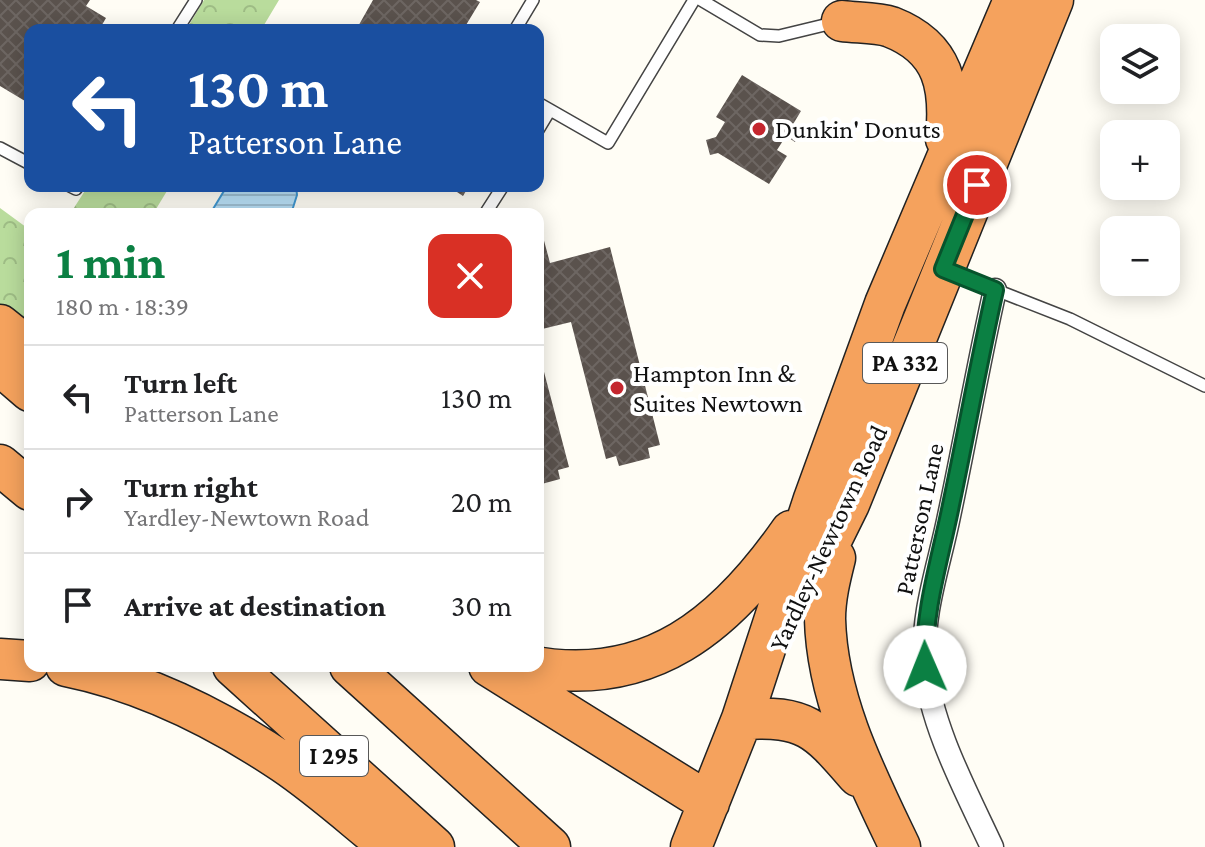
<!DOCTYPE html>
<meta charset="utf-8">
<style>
:root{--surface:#fff;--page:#f6f6f6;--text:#202124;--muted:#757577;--line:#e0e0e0;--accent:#0b8043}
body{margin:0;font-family:"Crimson Pro",serif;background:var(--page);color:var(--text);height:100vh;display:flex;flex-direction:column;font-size:30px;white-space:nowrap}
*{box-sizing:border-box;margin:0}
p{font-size:26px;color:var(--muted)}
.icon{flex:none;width:44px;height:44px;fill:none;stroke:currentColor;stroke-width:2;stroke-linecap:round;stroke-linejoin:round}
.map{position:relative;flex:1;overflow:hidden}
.side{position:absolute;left:24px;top:208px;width:520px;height:464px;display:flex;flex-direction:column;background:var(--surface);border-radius:16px;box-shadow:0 4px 20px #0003}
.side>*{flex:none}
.top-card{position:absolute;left:24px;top:24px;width:520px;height:168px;border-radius:16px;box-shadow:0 4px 20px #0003;background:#1a4fa0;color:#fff;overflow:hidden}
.controls{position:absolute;left:1100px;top:24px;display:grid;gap:16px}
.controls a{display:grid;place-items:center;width:80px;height:80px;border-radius:16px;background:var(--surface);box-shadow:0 4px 20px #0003;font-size:40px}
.pin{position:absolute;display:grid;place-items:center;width:68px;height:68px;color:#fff;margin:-34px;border:4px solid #fff;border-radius:50%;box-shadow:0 2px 8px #0007}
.me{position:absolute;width:88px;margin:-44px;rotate:359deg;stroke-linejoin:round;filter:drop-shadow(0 0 6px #0008)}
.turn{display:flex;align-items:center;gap:28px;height:168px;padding:0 32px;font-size:36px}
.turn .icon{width:104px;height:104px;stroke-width:2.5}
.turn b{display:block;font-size:56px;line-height:68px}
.round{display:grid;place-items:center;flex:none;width:84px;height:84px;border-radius:16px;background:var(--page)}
.head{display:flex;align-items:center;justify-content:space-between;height:136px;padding:0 32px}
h1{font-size:48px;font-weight:700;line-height:60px;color:var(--accent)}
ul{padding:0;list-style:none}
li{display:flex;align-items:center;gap:24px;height:104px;padding:0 32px;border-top:2px solid var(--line)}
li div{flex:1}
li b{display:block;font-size:30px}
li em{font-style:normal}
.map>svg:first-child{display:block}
.forest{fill:url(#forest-crowns)}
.water{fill:url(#water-rules);stroke:#3f96cf;stroke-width:2}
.building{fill:url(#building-cross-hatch)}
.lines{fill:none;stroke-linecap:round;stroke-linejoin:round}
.lane-casing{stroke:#444;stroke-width:14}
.street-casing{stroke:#444;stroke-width:25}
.highway-casing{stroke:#222;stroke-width:43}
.lane{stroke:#fff;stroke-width:11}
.street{stroke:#fff;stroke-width:22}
.highway{stroke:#f5a25d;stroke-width:40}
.route-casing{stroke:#07532c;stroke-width:20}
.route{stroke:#0b8043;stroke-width:14}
.poi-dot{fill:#c4262e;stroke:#fff;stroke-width:3}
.labels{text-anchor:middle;stroke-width:8;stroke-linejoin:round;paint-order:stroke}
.shield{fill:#fff;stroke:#585858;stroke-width:2}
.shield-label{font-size:24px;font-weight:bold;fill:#111}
.poi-label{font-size:26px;fill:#111;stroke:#fff;text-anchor:start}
.street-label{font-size:26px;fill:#111;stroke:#fff}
</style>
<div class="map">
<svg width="1205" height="847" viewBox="0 0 1205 847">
<defs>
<pattern id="forest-crowns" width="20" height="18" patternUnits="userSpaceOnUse" patternTransform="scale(2)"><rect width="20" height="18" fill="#b9dc9c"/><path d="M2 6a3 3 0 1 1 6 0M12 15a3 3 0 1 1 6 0" fill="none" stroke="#9ebc85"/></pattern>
<pattern id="water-rules" width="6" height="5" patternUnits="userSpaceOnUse" patternTransform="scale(2)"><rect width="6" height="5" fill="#b9e0f7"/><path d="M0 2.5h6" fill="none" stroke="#9ebfd3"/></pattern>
<pattern id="building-cross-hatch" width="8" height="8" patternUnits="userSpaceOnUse" patternTransform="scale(2)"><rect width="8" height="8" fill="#5a524d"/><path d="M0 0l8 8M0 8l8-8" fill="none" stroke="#6d6662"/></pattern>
</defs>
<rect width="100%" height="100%" fill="#fffdf5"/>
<path class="forest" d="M 204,0 L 279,0 L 261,30 L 186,30 Z
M 88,186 L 170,186 L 153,214 L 70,214 Z
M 0,208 L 30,230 L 30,331 L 0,308 Z"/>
<path class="water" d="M 227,186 L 296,186 L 297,195 L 291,214 L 210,214 Z"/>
<path class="building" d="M 0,0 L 90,0 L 86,6 L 106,18 L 99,30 L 30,30 L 30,104 L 0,86 Z
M 373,0 L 476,0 L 480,2 L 463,30 L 356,30 Z
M 742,75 L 801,111 L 792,126 L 801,132 L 795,142 L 786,136 L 777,150 L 787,156 L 769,184 L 718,153 L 710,155 L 706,140 L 716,137 L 725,122 L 716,117 Z
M 448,186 L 469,186 L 463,196 Z
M 538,218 L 550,263 L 610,247 L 660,445 L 648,448 L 650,458 L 619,466 L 616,456 L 606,459 L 571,322 L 538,330 Z
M 538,349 L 569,467 L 558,470 L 560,479 L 538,485 Z"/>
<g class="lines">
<defs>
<path id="lane" d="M 701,0 L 760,35 L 779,36 L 837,22
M 177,30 L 196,0
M 515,30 L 533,0
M 538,103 L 608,143 L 694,0
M 538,130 L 550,110
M 0,148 L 30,164
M 70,186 L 76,189 L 78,186
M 485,214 L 503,186
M 950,272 L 1070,319 L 1205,386"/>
<path id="street" d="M 992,847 C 967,793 930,725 925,665 C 921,614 939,566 949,516 C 965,441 978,365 995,290"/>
<path id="highway" d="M 842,21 C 857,23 877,22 891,27 C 945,48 951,88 946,139
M 0,325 L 30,349
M 0,365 L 30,391
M 0,465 L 30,490
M 835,558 C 830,578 825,598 825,619 C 827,700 866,776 900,847
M 805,593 L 849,504 L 1053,0
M 0,659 L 30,661
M 66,666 C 145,682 217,718 284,763 C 321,788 355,819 390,847
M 233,666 L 434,847
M 350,666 L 550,847
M 489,666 L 709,803
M 529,666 C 650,689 726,624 791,531
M 742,719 C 807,715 818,730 858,776
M 691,847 L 742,719 L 814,499 L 885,304 L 1014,0"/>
</defs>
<use href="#lane" class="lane-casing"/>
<use href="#street" class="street-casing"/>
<use href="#highway" class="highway-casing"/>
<use href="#lane" class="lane"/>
<use href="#street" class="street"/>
<use href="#highway" class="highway"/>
</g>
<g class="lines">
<defs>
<path id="route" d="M 925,667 C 923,611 940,560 951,505 C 966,434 979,361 995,290 L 943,269 L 977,185"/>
</defs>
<use href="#route" class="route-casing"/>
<use href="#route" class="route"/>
</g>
<g class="poi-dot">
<circle cx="759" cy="129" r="8"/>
<circle cx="617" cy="388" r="8"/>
</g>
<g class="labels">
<g class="shield">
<rect x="863" y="343" width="84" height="40" rx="6"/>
<rect x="300" y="736" width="68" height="40" rx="6"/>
</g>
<g class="shield-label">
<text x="905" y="371">PA 332</text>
<text x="334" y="764">I 295</text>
</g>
<g class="poi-label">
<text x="775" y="138">Dunkin' Donuts</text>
<text x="633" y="382">Hampton Inn &amp;<tspan x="633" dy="30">Suites Newtown</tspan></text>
</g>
<g class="street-label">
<text transform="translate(919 519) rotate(-78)" y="9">Patterson Lane</text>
<text transform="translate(828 538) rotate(-65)" y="9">Yardley-Newtown Road</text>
</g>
</g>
</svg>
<div class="controls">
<a><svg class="icon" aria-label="layers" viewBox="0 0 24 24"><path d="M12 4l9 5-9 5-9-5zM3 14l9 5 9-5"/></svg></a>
<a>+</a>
<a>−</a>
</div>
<div class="pin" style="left:977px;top:185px;background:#d93025"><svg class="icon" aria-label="arrive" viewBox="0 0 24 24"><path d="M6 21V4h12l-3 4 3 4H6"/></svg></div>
<svg class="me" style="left:925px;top:667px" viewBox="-20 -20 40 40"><circle r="19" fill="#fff"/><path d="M0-13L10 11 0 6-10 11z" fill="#0b8043"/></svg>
<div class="top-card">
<div class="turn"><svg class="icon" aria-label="left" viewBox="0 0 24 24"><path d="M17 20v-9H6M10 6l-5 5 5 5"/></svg><div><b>130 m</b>Patterson Lane</div></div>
</div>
<section class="side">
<div class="head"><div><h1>1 min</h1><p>180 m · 18:39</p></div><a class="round" style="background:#d93025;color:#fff"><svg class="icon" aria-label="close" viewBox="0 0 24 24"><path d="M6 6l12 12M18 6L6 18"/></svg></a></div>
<ul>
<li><svg class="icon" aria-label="left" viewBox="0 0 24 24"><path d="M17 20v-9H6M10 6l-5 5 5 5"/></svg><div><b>Turn left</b><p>Patterson Lane</p></div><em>130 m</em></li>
<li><svg class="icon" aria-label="right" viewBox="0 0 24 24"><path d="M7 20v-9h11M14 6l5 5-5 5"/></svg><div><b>Turn right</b><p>Yardley-Newtown Road</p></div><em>20 m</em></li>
<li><svg class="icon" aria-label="arrive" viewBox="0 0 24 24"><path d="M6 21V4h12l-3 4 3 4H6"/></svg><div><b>Arrive at destination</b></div><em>30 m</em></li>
</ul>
</section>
</div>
